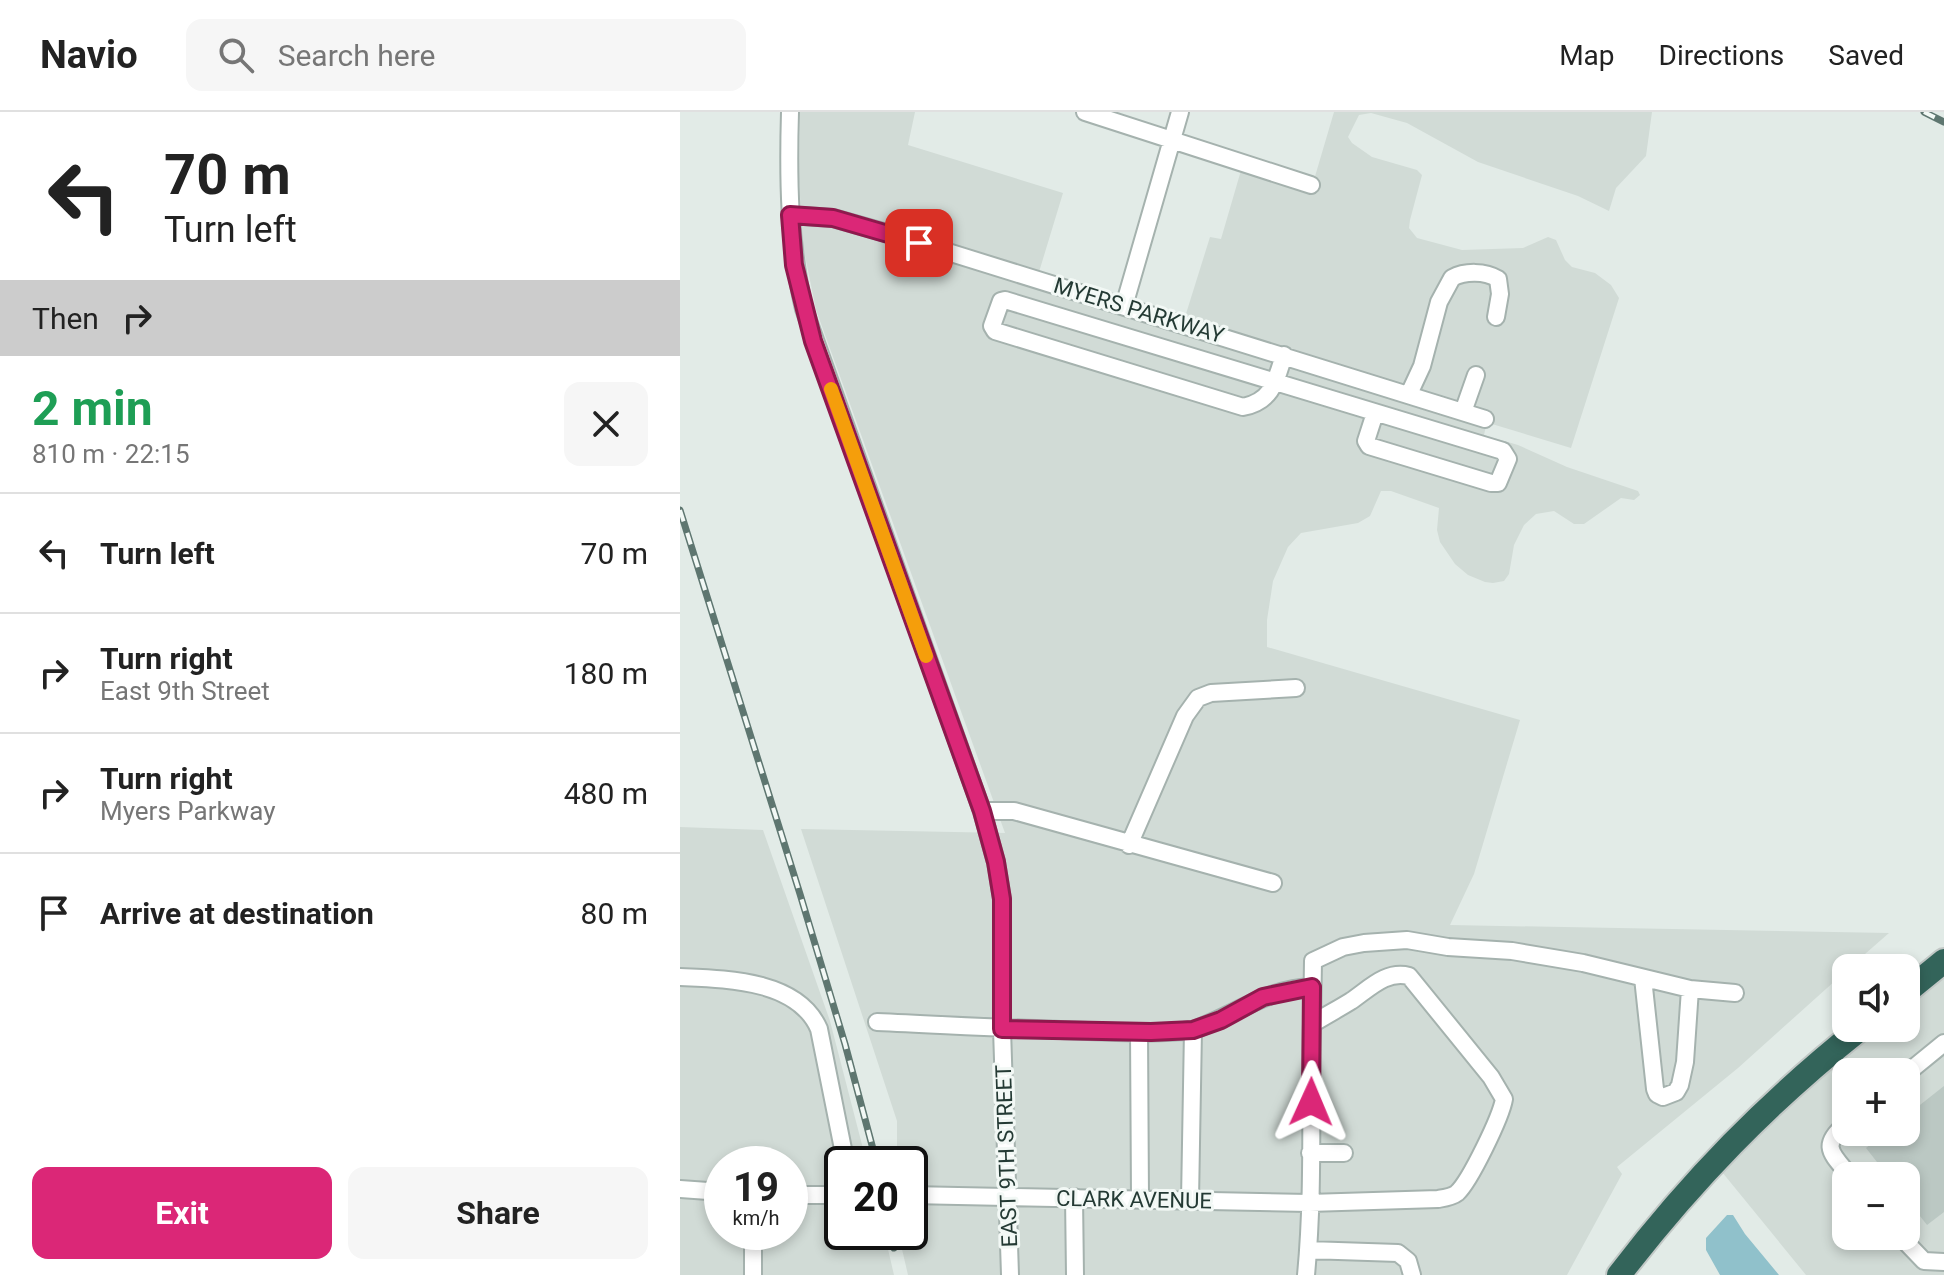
<!DOCTYPE html>
<meta charset="utf-8">
<style>
:root{--surface:#fff;--page:#f6f6f6;--text:#222;--muted:#767676;--line:#e0e0e0;--accent:#db2777}
body{margin:0;font-family:Roboto,sans-serif;background:var(--page);color:var(--text);height:100vh;display:flex;flex-direction:column;font-size:30px;white-space:nowrap}
*{box-sizing:border-box;margin:0}
p{font-size:26px;color:var(--muted)}
.icon{flex:none;width:44px;height:44px;fill:none;stroke:currentColor;stroke-width:2;stroke-linecap:round;stroke-linejoin:round}
.map{position:relative;flex:1;overflow:hidden}
.side{display:flex;flex-direction:column;background:var(--surface);width:680px}
.side>*{flex:none}
.guide{background:#fff;color:var(--text);overflow:hidden}
.tools{position:absolute;left:1152px;top:842px;display:grid;gap:16px}
.tools a{display:grid;place-items:center;width:88px;height:88px;border-radius:16px;background:var(--surface);box-shadow:0 4px 12px #0003;font-size:40px}
.speed{position:absolute;left:24px;top:1034px;display:flex;gap:16px;font-size:40px;font-weight:700;text-align:center}
.speed>*{display:grid;place-content:center;width:104px;height:104px;border-radius:50%;background:var(--surface);box-shadow:0 4px 12px #0003;line-height:1}
.speed small{font-size:20px;font-weight:400}
.speed .limit{border:4px solid #111;border-radius:12px;background:#fff;color:#111}
.pin{position:absolute;display:grid;place-items:center;width:68px;height:68px;color:#fff;margin:-34px;border-radius:16px;box-shadow:0 4px 12px #0006}
.me{position:absolute;width:88px;margin:-44px;rotate:1deg;stroke-linejoin:round;filter:drop-shadow(0 0 6px #0008)}
.turn{display:flex;align-items:center;gap:28px;height:168px;padding:0 32px;font-size:36px}
.turn .icon{width:104px;height:104px;stroke-width:2.5}
.turn b{display:block;font-size:56px;line-height:68px}
.then{display:flex;align-items:center;height:76px;padding:0 32px;background:#0003;gap:16px;font-size:30px}
.round{display:grid;place-items:center;flex:none;width:84px;height:84px;border-radius:16px;background:var(--page)}
.headline{display:flex;align-items:center;justify-content:space-between;height:136px;padding:0 32px}
h1{font-size:48px;font-weight:700;line-height:60px;color:#1e9e55}
.button{display:flex;gap:16px;margin-top:auto;padding:16px 32px}
.button a{flex:1;height:92px;border-radius:16px;background:var(--accent);color:#fff;font-size:32px;font-weight:700;line-height:92px;text-align:center}
.button a+a{background:var(--page);color:var(--text)}
ul{padding:0;list-style:none}
li{display:flex;align-items:center;gap:24px;height:120px;padding:0 32px;border-top:2px solid var(--line)}
li div{flex:1}
li b{display:block;font-size:30px}
li em{font-style:normal}
header{display:flex;align-items:center;gap:48px;box-sizing:border-box;height:112px;padding:0 40px;background:var(--surface);border-bottom:2px solid var(--line)}
header strong{font-size:38px}
nav{display:flex;gap:44px;margin-inline-start:auto;font-size:28px}
.search{width:560px;height:72px;background:var(--page);display:flex;align-items:center;gap:20px;box-sizing:border-box;padding:0 28px;border-radius:16px;color:var(--muted);font-size:30px}
main{display:flex;flex:1;min-height:0}
.map>svg:first-child{display:block}
.built{fill:#d1dbd6;fill-rule:evenodd}
.water{fill:#90c1cb}
.building{fill:#bbc8c3}
.lines{fill:none;stroke-linecap:round;stroke-linejoin:round}
.minor-casing{stroke:#a5b2ae;stroke-width:20}
.highway-casing{stroke:#c2c8c6;stroke-width:28}
.minor{stroke:#fff;stroke-width:16}
.highway{stroke:#33645a;stroke-width:24}
.rail-casing{stroke:#5e7670;stroke-width:7}
.rail{stroke:#f2f8f5;stroke-width:4;stroke-dasharray:12;stroke-linecap:butt}
.route-casing{stroke:#8e194d;stroke-width:20}
.route{stroke:#db2777;stroke-width:14}
.slow{stroke:#f59e0b;stroke-width:14}
.labels{text-anchor:middle;stroke-width:6;stroke-linejoin:round;paint-order:stroke}
.street-label{font-size:22px;fill:#243a34;stroke:#f2f8f5}
</style>
<header>
<strong>Navio</strong>
<div class="search"><svg class="icon" aria-label="search" viewBox="0 0 24 24"><circle cx="10" cy="10" r="6"/><path d="M15 15l6 6"/></svg>Search here</div>
<nav><a>Map</a><a>Directions</a><a>Saved</a></nav>
</header>
<main>
<section class="side">
<div class="guide">
<div class="turn"><svg class="icon" aria-label="left" viewBox="0 0 24 24"><path d="M17 20v-9H6M10 6l-5 5 5 5"/></svg><div><b>70 m</b>Turn left</div></div>
<div class="then">Then<svg class="icon" aria-label="right" viewBox="0 0 24 24"><path d="M7 20v-9h11M14 6l5 5-5 5"/></svg></div>
</div>
<div class="headline"><div><h1>2 min</h1><p>810 m · 22:15</p></div><a class="round"><svg class="icon" aria-label="close" viewBox="0 0 24 24"><path d="M6 6l12 12M18 6L6 18"/></svg></a></div>
<ul>
<li><svg class="icon" aria-label="left" viewBox="0 0 24 24"><path d="M17 20v-9H6M10 6l-5 5 5 5"/></svg><div><b>Turn left</b></div><em>70 m</em></li>
<li><svg class="icon" aria-label="right" viewBox="0 0 24 24"><path d="M7 20v-9h11M14 6l5 5-5 5"/></svg><div><b>Turn right</b><p>East 9th Street</p></div><em>180 m</em></li>
<li><svg class="icon" aria-label="right" viewBox="0 0 24 24"><path d="M7 20v-9h11M14 6l5 5-5 5"/></svg><div><b>Turn right</b><p>Myers Parkway</p></div><em>480 m</em></li>
<li><svg class="icon" aria-label="arrive" viewBox="0 0 24 24"><path d="M6 21V4h12l-3 4 3 4H6"/></svg><div><b>Arrive at destination</b></div><em>80 m</em></li>
</ul>
<div class="button"><a>Exit</a><a>Share</a></div>
</section>
<div class="map">
<svg width="1264" height="1163" viewBox="0 0 1264 1163">
<rect width="100%" height="100%" fill="#e2ebe7"/>
<path class="built" d="M 120,0 L 235,0 L 228,33 L 383,81 L 359,160 L 505,205 L 530,125 L 541,127 L 562,55 L 631,78 L 654,0 L 972,0 L 966,44 L 936,76 L 929,99 L 898,84 L 798,50 L 727,11 L 691,1 L 679,3 L 668,25 L 672,31 L 692,45 L 737,58 L 742,63 L 730,108 L 729,116 L 737,126 L 782,138 L 843,136 L 868,125 L 876,128 L 885,148 L 892,155 L 915,161 L 931,173 L 939,186 L 891,336 L 812,312 L 806,314 L 804,323 L 838,333 L 887,355 L 958,379 L 960,383 L 954,388 L 941,386 L 904,412 L 894,412 L 874,399 L 856,402 L 844,413 L 834,433 L 829,462 L 824,469 L 813,471 L 805,470 L 788,463 L 775,452 L 760,430 L 757,418 L 759,396 L 711,379 L 701,379 L 690,404 L 678,411 L 621,421 L 608,435 L 593,469 L 587,508 L 587,535 L 840,608 L 794,762 L 770,813 L 1209,821 L 1169,856 L 1166,856 L 1166,859 L 1058,956 L 937,1055 L 942,1062 L 887,1163 L 228,1163 L 218,1120 L 230,1120 L 230,1052 L 217,1052 L 217,1009 L 121,717 L 325,721 L 136,198 L 123,134 L 119,67 Z
M 0,715 L 83,718 L 150,909 L 187,1052 L 162,1052 L 162,1120 L 204,1120 L 214,1163 L 0,1163 ZM 42,1052 L 110,1052 L 110,1120 L 42,1120 Z
M 1264,865 L 1264,1163 L 1126,1163 L 1042,1060 L 1139,967 L 1201,916 L 1226,916 L 1226,896 ZM 1166,960 L 1226,960 L 1226,1020 L 1166,1020 ZM 1166,1064 L 1226,1064 L 1226,1124 L 1166,1124 Z"/>
<path class="water" d="M 1047,1103 L 1053,1103 L 1065,1122 L 1099,1163 L 1040,1163 L 1026,1138 L 1026,1126 Z"/>
<path class="building" d="M 1264,974 L 1264,1100 L 1247,1113 L 1226,1086 L 1226,1064 L 1208,1064 L 1186,1036 L 1206,1020 L 1226,1020 L 1226,1004 Z"/>
<g class="lines">
<defs>
<path id="minor" d="M 110,0 C 108,67 109,132 124,197 L 302,699 L 316,750 L 322,787 L 322,917 L 330,1163
M 405,0 L 631,73
M 110,103 L 153,106 L 210,122 L 805,307
M 444,194 L 500,0
M 604,243 C 596,268 593,289 563,295 L 315,219 L 312,214 L 321,189 L 325,188 C 491,239 657,289 823,339 L 828,347 L 818,371 L 811,371 L 689,334 L 686,329 L 695,301
M 729,282 L 742,254 L 759,190 L 772,166 C 785,159 805,159 818,167 L 820,182 L 816,205
M 783,300 L 796,263
M 302,699 L 334,699 L 593,771
M 449,733 L 505,604 L 518,586 L 531,581 L 616,576
M 0,865 C 47,867 118,868 139,917 L 166,1052
M 963,866 L 975,977 L 977,982 L 983,985 L 996,980 L 1000,973 L 1005,950 L 1010,877
M 197,910 C 267,913 337,917 408,919 C 443,920 478,922 513,918
M 632,912 L 633,849 L 663,835 L 684,831 L 727,828 L 768,835 L 832,839 L 903,851 L 1010,877 L 1055,881
M 459,920 L 460,1087
M 1226,962 L 1264,931
M 1166,1012 C 1139,1034 1152,1042 1170,1064
M 630,1041 L 664,1041
M 0,1077 L 42,1080
M 110,1083 L 162,1083
M 230,1083 L 629,1091 L 758,1087 C 764,1086 772,1085 777,1081 C 790,1069 821,1005 824,987 L 811,965 L 729,864 C 706,858 689,877 671,889 C 658,897 645,904 632,912 C 630,995 634,1080 626,1163
M 394,1085 L 395,1163
M 510,1088 L 513,918 C 553,904 588,876 632,875
M 1220,1124 L 1244,1149 L 1264,1150
M 628,1138 L 718,1141 L 728,1149 L 732,1163
M 73,1163 L 73,1120"/>
<path id="highway" d="M 1226,880 L 1264,849
M 939,1163 C 1012,1068 1087,991 1181,916"/>
</defs>
<use href="#minor" class="minor-casing"/>
<use href="#highway" class="highway-casing"/>
<use href="#minor" class="minor"/>
<use href="#highway" class="highway"/>
<defs>
<path id="rail" d="M 1244,0 L 1264,10
M 0,398 L 120,782 L 165,932 L 197,1052
M 211,1120 L 214,1136"/>
</defs>
<use href="#rail" class="rail-casing"/>
<use href="#rail" class="rail"/>
</g>
<g class="lines">
<defs>
<path id="route" d="M 239,131 L 153,106 L 110,103 L 114,153 L 133,229 L 302,699 L 316,750 L 322,787 L 322,917 L 471,920 L 513,918 L 541,908 L 583,885 L 632,875 L 631,990"/>
</defs>
<use href="#route" class="route-casing"/>
<use href="#route" class="route"/>
<path class="slow" d="M 151,277 L 246,544"/>
</g>
<g class="labels">
<g class="street-label">
<text transform="translate(459 198) rotate(17)" y="8">MYERS PARKWAY</text>
<text transform="translate(326 1044) rotate(-92)" y="8">EAST 9TH STREET</text>
<text transform="translate(454 1087) rotate(1)" y="8">CLARK AVENUE</text>
</g>
</g>
</svg>
<div class="tools">
<a><svg class="icon" aria-label="sound" viewBox="0 0 24 24"><path d="M4 9h4l5-4v14l-5-4H4zM17 9q2 3 0 6"/></svg></a>
<a>+</a>
<a>−</a>
</div>
<div class="speed"><div>19<small>km/h</small></div><div class="limit">20</div></div>
<div class="pin" style="left:239px;top:131px;background:#d93025"><svg class="icon" aria-label="arrive" viewBox="0 0 24 24"><path d="M6 21V4h12l-3 4 3 4H6"/></svg></div>
<svg class="me" style="left:631px;top:990px" viewBox="-20 -20 40 40"><path d="M0-17L14 15 0 8-14 15z" fill="#db2777" stroke="#fff" stroke-width="4"/></svg>
</div>
</main>
